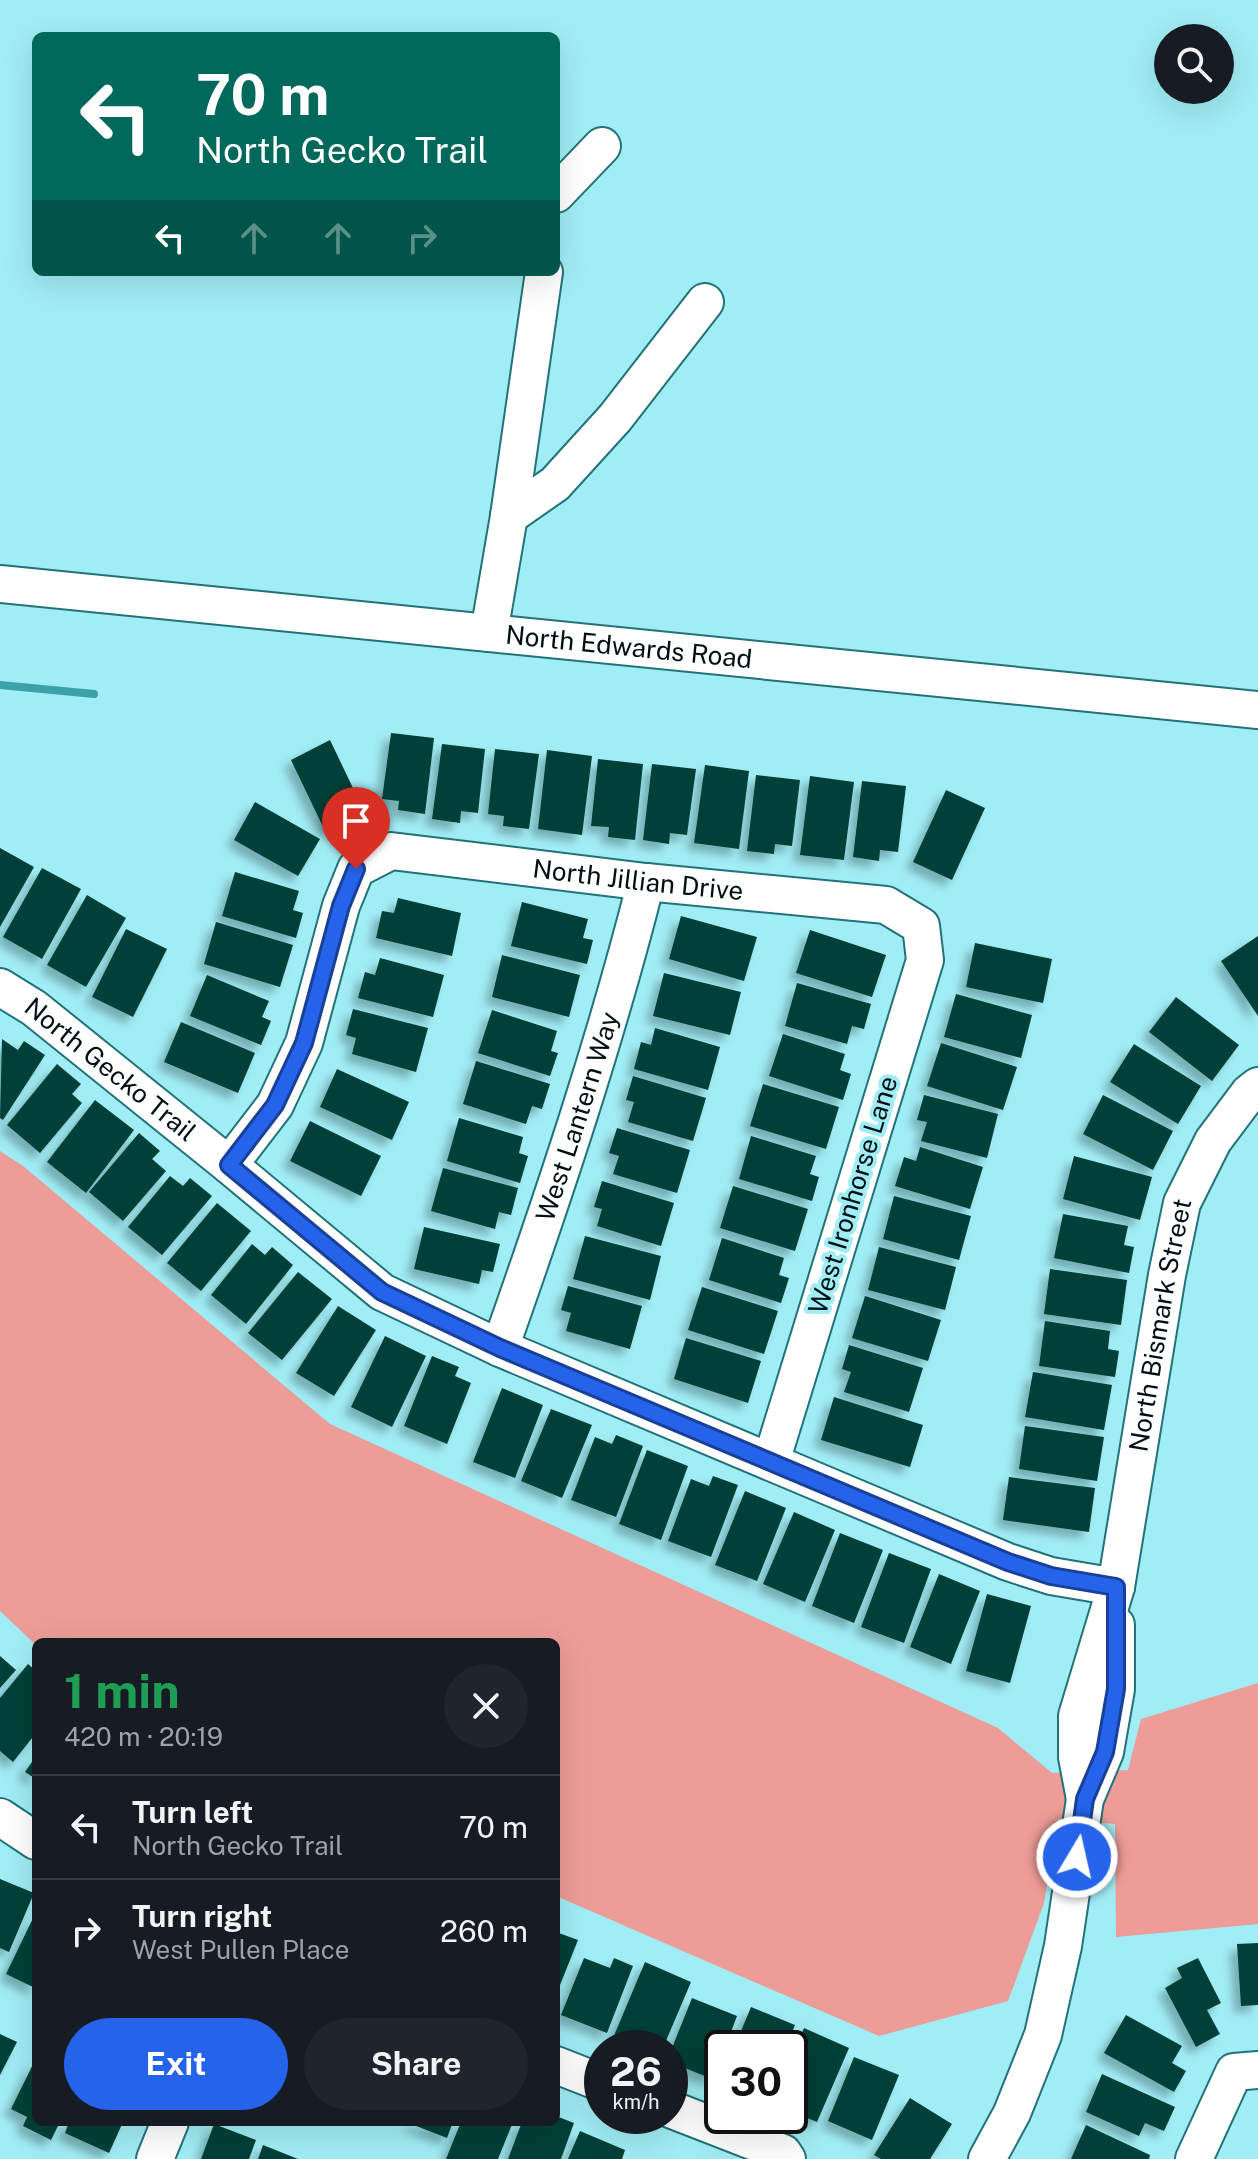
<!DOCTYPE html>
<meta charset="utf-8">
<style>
:root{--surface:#171b24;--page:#20242c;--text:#f1f3f6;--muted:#9ea1a6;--line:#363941;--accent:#2563eb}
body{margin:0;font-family:"Public Sans",sans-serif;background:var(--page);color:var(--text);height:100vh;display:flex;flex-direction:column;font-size:30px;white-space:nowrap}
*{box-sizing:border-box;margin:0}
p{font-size:26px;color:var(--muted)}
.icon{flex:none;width:44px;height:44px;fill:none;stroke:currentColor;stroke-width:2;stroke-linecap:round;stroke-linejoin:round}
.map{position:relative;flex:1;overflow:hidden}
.side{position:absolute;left:32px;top:1638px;width:528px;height:488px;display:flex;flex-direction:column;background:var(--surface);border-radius:12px;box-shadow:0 8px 32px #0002}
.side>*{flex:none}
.top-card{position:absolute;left:32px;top:32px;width:528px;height:244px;border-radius:12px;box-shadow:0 8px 32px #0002;background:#00695c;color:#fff;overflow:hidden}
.fabs{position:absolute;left:1154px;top:24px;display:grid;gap:16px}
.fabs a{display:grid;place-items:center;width:80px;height:80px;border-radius:50%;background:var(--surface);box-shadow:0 8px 32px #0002;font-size:40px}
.speed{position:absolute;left:584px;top:2030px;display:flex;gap:16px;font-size:40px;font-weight:700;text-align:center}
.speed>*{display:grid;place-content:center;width:104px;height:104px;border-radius:50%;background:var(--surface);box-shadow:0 8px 32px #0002;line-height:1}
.speed small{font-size:20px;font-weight:400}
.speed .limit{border:4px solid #111;border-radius:12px;background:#fff;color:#111}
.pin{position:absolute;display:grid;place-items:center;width:68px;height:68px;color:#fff;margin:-82px -34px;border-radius:50% 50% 50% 0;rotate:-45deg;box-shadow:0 0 8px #0007}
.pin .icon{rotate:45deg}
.me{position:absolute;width:88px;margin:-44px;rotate:9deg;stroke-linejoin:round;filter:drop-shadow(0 0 6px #0008)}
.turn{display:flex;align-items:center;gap:28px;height:168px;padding:0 32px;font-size:36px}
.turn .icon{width:104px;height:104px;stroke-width:2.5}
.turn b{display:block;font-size:56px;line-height:68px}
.lanes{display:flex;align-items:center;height:76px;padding:0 32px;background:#0003;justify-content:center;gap:40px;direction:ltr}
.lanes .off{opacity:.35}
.round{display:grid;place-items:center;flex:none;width:84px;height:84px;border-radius:42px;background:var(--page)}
.summary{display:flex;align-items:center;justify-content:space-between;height:136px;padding:0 32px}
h1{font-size:48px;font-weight:700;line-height:60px;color:#1e9e55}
.button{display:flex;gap:16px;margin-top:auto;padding:16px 32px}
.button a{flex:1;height:92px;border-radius:48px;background:var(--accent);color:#fff;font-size:32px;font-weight:700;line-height:92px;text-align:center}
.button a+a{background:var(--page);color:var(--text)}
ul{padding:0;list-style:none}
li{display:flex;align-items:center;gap:24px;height:104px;padding:0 32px;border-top:2px solid var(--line)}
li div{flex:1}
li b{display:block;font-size:30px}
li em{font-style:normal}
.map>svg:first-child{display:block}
.green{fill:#ed9c97}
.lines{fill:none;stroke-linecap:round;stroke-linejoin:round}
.stream{stroke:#3ca1a9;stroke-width:8}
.building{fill:#004039;filter:url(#shadow)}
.minor-casing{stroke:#227279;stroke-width:40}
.minor{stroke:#fff;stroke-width:36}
.route-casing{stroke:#184099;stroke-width:20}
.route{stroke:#2563eb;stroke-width:14}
.labels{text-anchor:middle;stroke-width:8;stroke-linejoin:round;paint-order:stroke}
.street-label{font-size:26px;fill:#000f12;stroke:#a1edf5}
</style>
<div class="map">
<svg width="1258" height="2159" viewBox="0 0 1258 2159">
<defs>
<filter id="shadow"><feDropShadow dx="-7" dy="7" stdDeviation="4" flood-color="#0004"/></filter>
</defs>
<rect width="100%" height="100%" fill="#a1edf5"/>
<path class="green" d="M 0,1151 L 23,1166 L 330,1424 L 998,1728 L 1052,1773 L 1128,1770 L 1141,1719 L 1258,1683 L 1258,1924 L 1116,1937 L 1115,1824 L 1058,1819 L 1044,1903 L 1008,2001 L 879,2036 L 556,1896 L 556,1642 L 36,1642 L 36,1645 L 0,1611 Z"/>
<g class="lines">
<path class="stream" d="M 0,685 L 94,694"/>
</g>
<path class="building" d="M 391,733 L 434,738 L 425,814 L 398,810 L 399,801 L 382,799 Z
M 330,740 L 364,811 L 325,831 L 291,760 Z
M 442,744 L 485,749 L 478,813 L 461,811 L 460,823 L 432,819 Z
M 495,749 L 539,754 L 529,829 L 503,826 L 504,816 L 488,814 Z
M 547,750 L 592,756 L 582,835 L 538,829 Z
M 598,759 L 643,764 L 635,840 L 608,837 L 609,827 L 591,826 Z
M 652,764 L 696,769 L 687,835 L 670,833 L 669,844 L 643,840 Z
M 705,765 L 749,771 L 739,849 L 694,843 Z
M 756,775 L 800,780 L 792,846 L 775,844 L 774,854 L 747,851 Z
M 810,776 L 854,782 L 844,860 L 800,855 Z
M 862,781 L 906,786 L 898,852 L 880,850 L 879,861 L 853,857 Z
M 946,790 L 985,808 L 952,880 L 913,862 Z
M 255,802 L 320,839 L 298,876 L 234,840 Z
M 0,848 L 34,867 L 0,927 Z
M 42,868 L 81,889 L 42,959 L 3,937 Z
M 235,872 L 299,891 L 293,910 L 303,913 L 296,938 L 222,916 Z
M 87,895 L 126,918 L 86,987 L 47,965 Z
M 398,898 L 461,913 L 452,956 L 376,938 L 382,911 L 394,913 Z
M 522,902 L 588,919 L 583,938 L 593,940 L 587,964 L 511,946 Z
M 681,916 L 757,937 L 744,981 L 669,959 Z
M 216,922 L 293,945 L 280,987 L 204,964 Z
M 126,929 L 167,949 L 133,1017 L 92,997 Z
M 810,930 L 886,955 L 872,997 L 796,973 Z
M 1258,936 L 1258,1016 L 1221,961 Z
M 975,943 L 1052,959 L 1043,1003 L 966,987 Z
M 502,955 L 580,975 L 569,1017 L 492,997 Z
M 380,958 L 444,975 L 433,1017 L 358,998 L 365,972 L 375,975 Z
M 664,973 L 741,992 L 730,1035 L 653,1016 Z
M 207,975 L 269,1001 L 262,1017 L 271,1021 L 261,1045 L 190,1016 Z
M 797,983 L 871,1004 L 864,1029 L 852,1026 L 847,1044 L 785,1026 Z
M 956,994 L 1032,1015 L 1021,1058 L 944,1037 Z
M 1176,997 L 1239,1045 L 1212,1081 L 1149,1032 Z
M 353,1009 L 428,1028 L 416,1072 L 352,1054 L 356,1038 L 346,1035 Z
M 492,1010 L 557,1031 L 551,1051 L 558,1053 L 550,1076 L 478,1053 Z
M 181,1022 L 255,1053 L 238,1093 L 164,1062 Z
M 655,1028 L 720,1047 L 708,1090 L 634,1069 L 641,1042 L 651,1045 Z
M 783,1034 L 845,1054 L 840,1070 L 851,1074 L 843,1100 L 769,1076 Z
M 2,1039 L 18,1050 L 24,1041 L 45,1055 L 3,1120 L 0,1118 Z
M 941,1043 L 1017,1067 L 1003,1110 L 927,1086 Z
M 1134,1044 L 1201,1086 L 1178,1124 L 1110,1082 Z
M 476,1061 L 550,1084 L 542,1109 L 532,1106 L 526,1124 L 463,1104 Z
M 57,1064 L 81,1084 L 72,1094 L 82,1103 L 40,1153 L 7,1125 Z
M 337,1069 L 409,1102 L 392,1140 L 320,1107 Z
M 633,1076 L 706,1098 L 693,1141 L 628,1122 L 634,1102 L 626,1100 Z
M 763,1084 L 839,1107 L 826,1149 L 750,1126 Z
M 924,1095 L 998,1114 L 987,1158 L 921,1141 L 927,1122 L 917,1120 Z
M 1103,1095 L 1173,1131 L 1153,1170 L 1083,1134 Z
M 95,1100 L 134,1130 L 86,1193 L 47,1162 Z
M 459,1118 L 523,1137 L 519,1153 L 528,1156 L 520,1183 L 447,1161 Z
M 310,1121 L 381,1156 L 361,1196 L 290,1161 Z
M 617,1128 L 690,1150 L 677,1193 L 613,1174 L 619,1156 L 609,1153 Z
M 139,1133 L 160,1151 L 152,1159 L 166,1171 L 123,1221 L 89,1192 Z
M 751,1136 L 816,1156 L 810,1174 L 819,1177 L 812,1201 L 739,1179 Z
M 920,1147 L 983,1167 L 970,1209 L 895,1186 L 904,1157 L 916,1161 Z
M 1074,1156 L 1152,1177 L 1140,1220 L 1063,1199 Z
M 443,1168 L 518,1188 L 511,1215 L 499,1212 L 495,1229 L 431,1211 Z
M 170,1176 L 183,1186 L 190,1178 L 212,1196 L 162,1255 L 128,1227 Z
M 602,1181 L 674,1203 L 661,1246 L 597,1226 L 602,1209 L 594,1207 Z
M 733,1186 L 808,1209 L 795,1251 L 720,1228 Z
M 894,1196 L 971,1216 L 959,1260 L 883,1239 Z
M 217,1203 L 251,1231 L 201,1291 L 167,1263 Z
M 1063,1214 L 1128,1226 L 1124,1245 L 1134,1247 L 1129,1273 L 1054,1258 Z
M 424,1227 L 500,1244 L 493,1272 L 482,1270 L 479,1284 L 414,1269 Z
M 585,1236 L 661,1256 L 650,1300 L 573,1279 Z
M 722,1238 L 784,1258 L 779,1275 L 789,1278 L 781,1303 L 709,1280 Z
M 252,1244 L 265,1255 L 272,1247 L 293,1265 L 246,1324 L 211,1295 Z
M 879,1247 L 956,1267 L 945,1310 L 868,1290 Z
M 1050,1269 L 1127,1280 L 1121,1325 L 1044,1314 Z
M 298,1272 L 332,1299 L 282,1360 L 248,1333 Z
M 568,1286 L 642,1306 L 630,1349 L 566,1331 L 571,1313 L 561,1310 Z
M 702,1287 L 778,1311 L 764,1354 L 688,1330 Z
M 865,1296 L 941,1320 L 928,1361 L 852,1338 Z
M 338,1306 L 376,1330 L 334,1396 L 296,1373 Z
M 1045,1321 L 1110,1331 L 1108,1349 L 1119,1351 L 1115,1377 L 1039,1366 Z
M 385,1336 L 426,1356 L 392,1427 L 351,1407 Z
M 686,1338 L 761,1361 L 748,1403 L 674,1379 Z
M 849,1345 L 923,1368 L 909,1412 L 844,1392 L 851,1372 L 842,1369 Z
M 432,1356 L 459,1367 L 455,1376 L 471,1383 L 447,1444 L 404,1426 Z
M 1033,1372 L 1112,1385 L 1104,1430 L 1025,1417 Z
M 502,1388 L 543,1405 L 515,1478 L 473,1462 Z
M 834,1397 L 923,1425 L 910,1467 L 821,1440 Z
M 551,1409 L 592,1425 L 562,1498 L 521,1481 Z
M 1025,1426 L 1104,1437 L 1097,1481 L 1019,1469 Z
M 616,1435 L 643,1446 L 616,1517 L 571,1500 L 595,1437 L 612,1444 Z
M 647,1450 L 688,1466 L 661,1540 L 619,1524 Z
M 713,1476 L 738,1485 L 711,1557 L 668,1541 L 691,1479 L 709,1486 Z
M 1009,1477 L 1095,1488 L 1089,1532 L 1003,1520 Z
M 745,1491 L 786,1508 L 757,1581 L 715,1565 Z
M 794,1512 L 835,1530 L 805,1602 L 763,1584 Z
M 840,1533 L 883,1550 L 854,1623 L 812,1606 Z
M 889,1553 L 931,1569 L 904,1643 L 861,1627 Z
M 939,1574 L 980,1591 L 951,1664 L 910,1647 Z
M 987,1594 L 1031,1606 L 1010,1683 L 966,1671 Z
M 0,1656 L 16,1670 L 0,1688 Z
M 28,1664 L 36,1671 L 36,1733 L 13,1762 L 0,1751 L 0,1698 Z
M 36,1756 L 36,1779 L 25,1772 Z
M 0,1879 L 34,1893 L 9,1952 L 0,1948 Z
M 36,1912 L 36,1985 L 35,1988 L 6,1974 Z
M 556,1932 L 578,1940 L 556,1995 Z
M 1258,1943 L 1258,2005 L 1241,2006 L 1237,1944 Z
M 584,1958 L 610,1968 L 614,1958 L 633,1966 L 607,2033 L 561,2015 Z
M 1198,1958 L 1221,2003 L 1207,2010 L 1220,2034 L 1196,2047 L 1165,1988 L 1182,1978 L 1177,1968 Z
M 645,1962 L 691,1982 L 663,2048 L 637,2048 L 613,2038 Z
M 692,1998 L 737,2016 L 725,2048 L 722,2048 L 712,2079 L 670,2062 L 670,2053 Z
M 751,2007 L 795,2025 L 786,2048 L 734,2048 Z
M 1126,2015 L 1182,2046 L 1172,2063 L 1186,2071 L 1174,2092 L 1104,2053 Z
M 804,2028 L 849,2048 L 817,2122 L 790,2111 L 790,2060 Z
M 0,2034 L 17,2042 L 0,2075 Z
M 854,2057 L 899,2075 L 872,2140 L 828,2121 Z
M 36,2058 L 36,2122 L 60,2122 L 51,2140 L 23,2126 L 27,2117 L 11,2109 Z
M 1102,2074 L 1175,2107 L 1164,2131 L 1145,2123 L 1139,2136 L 1086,2112 Z
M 910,2098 L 952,2124 L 930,2159 L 881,2159 L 874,2155 Z
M 556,2116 L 574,2123 L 561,2159 L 508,2159 L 522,2122 L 556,2122 Z
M 69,2122 L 123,2122 L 109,2153 L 65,2133 Z
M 406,2122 L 453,2122 L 447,2138 Z
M 461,2122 L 513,2122 L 498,2159 L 446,2159 Z
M 214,2124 L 256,2140 L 249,2159 L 201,2159 Z
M 1086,2125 L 1150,2155 L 1149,2159 L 1071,2159 Z
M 580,2131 L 625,2150 L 622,2159 L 568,2159 Z
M 263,2145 L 298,2159 L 258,2159 Z"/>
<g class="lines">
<defs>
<g id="minor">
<path d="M 556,194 L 602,146"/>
<path d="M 509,516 L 555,484 L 615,418 L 705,302"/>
<path id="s1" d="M 0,584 L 1258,710"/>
<path d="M 489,633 L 509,516 L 544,272"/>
<path id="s2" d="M 0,987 L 34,1008 L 229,1165 L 382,1292 L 500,1348 L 1008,1562 L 1051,1576 L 1116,1587"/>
<path id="s3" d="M 229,1165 L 275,1105 L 304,1043 L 341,906 L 356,869 L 391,851 L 646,882 L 886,905 L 921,926 L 925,960 L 771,1462"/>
<path id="s4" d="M 500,1348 C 554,1195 606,1040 646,882"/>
<path id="s5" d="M 1085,1799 L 1077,1757 L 1077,1716 L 1116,1587 L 1167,1275 L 1182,1203 L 1213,1141 L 1249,1093 L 1258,1086"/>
<path d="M 0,1817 L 36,1841"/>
<path d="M 556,2065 L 602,2083"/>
<path d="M 670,2109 L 783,2153 L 787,2159"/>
<path d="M 155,2159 L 170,2122"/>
<path d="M 987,2159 L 1012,2113 L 1043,2035 L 1063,1946 L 1085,1799 L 1105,1752 L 1116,1689 L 1116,1625"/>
<path d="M 1194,2159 L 1234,2072 L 1258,2070"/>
</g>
</defs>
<use href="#minor" class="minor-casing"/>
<use href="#minor" class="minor"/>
</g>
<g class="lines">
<defs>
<path id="route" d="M 356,869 L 341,906 L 304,1043 L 275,1105 L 229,1165 L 382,1292 L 500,1348 L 1008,1562 L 1051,1576 L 1116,1587 L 1116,1689 L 1105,1752 L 1085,1799 L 1077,1857"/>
</defs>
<use href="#route" class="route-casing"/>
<use href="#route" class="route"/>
</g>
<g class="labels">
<g class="street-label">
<text dy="9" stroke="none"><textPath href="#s1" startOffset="632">North Edwards Road</textPath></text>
<text dy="9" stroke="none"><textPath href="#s3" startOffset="614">North Jillian Drive</textPath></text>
<text dy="9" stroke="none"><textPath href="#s2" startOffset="138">North Gecko Trail</textPath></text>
<text dy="9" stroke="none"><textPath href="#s4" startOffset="244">West Lantern Way</textPath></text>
<text transform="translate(853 1195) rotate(-73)" y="9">West Ironhorse Lane</text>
<text dy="9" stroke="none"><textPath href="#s5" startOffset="484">North Bismark Street</textPath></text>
</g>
</g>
</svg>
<div class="fabs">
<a><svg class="icon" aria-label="search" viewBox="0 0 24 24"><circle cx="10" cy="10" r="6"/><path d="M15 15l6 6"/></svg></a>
</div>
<div class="speed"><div>26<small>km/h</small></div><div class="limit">30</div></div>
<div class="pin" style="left:356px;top:869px;background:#d93025"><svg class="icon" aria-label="arrive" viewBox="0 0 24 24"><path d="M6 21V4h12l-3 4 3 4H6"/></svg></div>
<svg class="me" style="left:1077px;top:1857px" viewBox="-20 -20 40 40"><circle r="17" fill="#2563eb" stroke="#fff" stroke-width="3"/><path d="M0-11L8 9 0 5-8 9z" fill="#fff"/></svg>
<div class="top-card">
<div class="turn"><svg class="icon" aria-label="left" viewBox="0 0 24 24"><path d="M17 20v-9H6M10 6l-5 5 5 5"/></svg><div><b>70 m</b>North Gecko Trail</div></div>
<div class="lanes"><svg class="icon" aria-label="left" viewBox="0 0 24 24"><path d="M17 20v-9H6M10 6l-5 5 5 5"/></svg><svg class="icon off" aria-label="ahead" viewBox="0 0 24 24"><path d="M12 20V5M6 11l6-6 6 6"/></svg><svg class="icon off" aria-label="ahead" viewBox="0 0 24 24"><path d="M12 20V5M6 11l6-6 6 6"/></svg><svg class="icon off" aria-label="right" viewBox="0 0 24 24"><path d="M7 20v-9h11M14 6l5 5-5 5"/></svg></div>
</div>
<section class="side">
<div class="summary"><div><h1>1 min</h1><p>420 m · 20:19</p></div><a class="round"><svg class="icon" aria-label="close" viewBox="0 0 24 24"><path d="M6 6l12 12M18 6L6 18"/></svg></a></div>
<ul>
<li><svg class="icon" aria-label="left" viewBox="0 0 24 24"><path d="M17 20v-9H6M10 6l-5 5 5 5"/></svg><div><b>Turn left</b><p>North Gecko Trail</p></div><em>70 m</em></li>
<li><svg class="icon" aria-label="right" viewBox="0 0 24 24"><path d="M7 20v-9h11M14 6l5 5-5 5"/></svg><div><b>Turn right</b><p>West Pullen Place</p></div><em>260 m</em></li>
</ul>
<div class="button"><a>Exit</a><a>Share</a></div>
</section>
</div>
